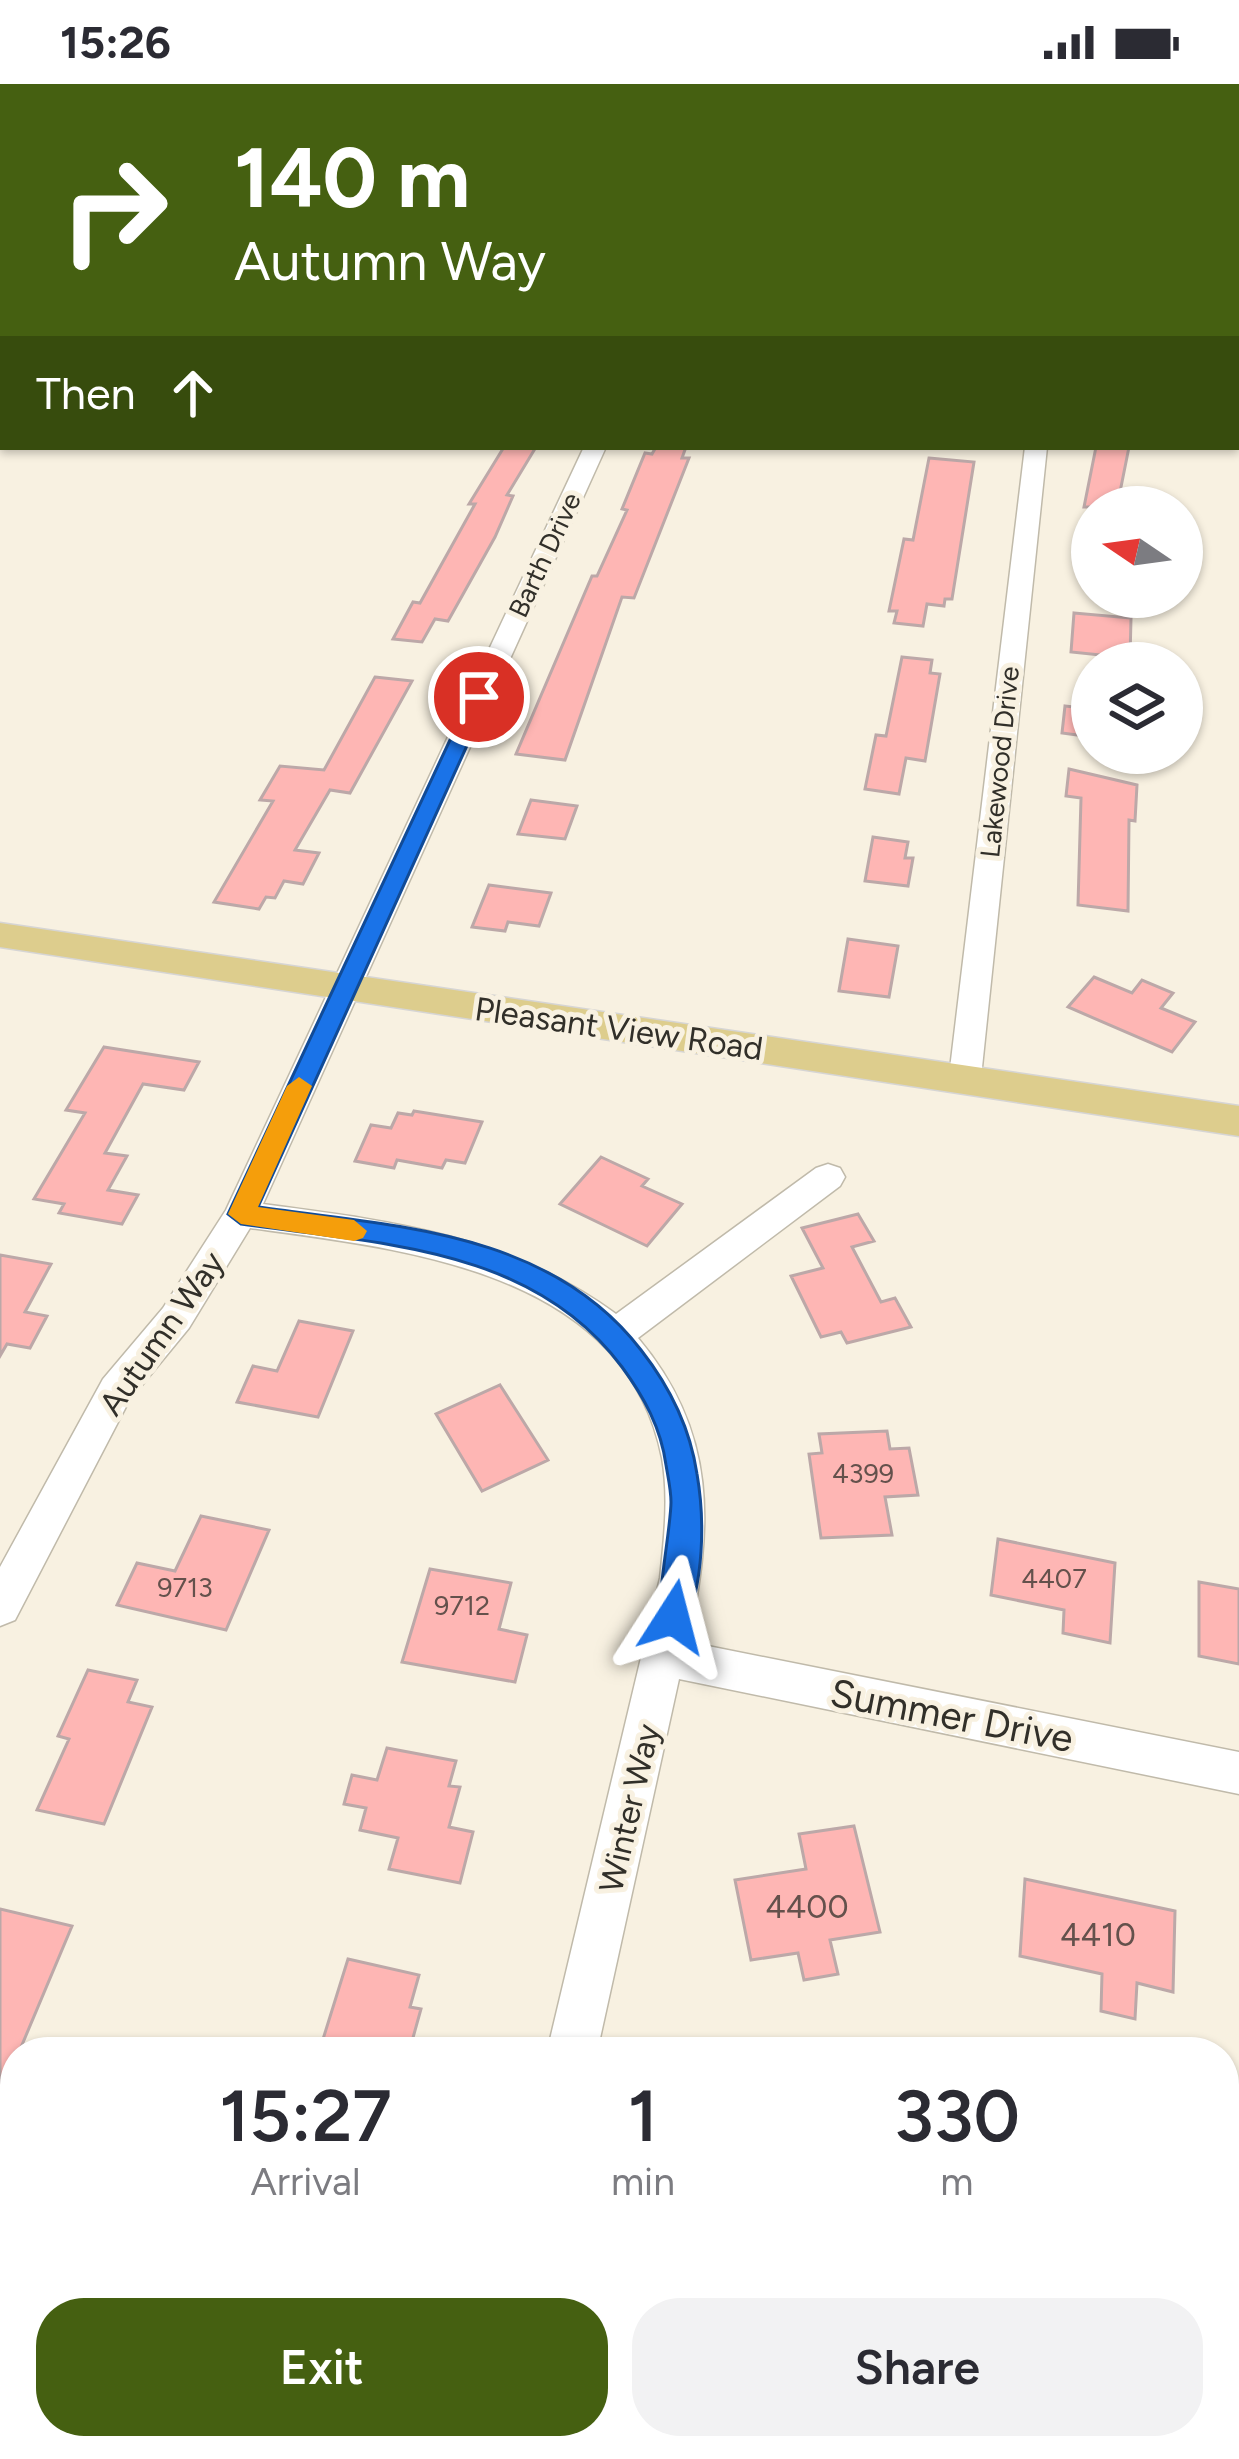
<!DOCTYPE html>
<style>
:root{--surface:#fff;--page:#f2f2f3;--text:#2b2b33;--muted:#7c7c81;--accent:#456011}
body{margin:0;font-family:Figtree,sans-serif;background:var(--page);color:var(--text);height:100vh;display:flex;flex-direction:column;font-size:45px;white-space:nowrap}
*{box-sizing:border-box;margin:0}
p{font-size:39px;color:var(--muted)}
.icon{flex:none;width:66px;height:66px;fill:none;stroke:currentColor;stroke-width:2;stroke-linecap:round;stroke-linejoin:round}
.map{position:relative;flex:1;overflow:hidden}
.sheet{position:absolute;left:0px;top:1953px;width:1239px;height:423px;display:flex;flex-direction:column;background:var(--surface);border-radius:48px 48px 0 0;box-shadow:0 3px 9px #0004}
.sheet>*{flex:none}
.hud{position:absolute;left:0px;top:0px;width:1239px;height:366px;box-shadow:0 3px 9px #0004;background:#456011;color:#fff;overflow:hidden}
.needle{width:78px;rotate:283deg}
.fabs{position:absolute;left:1071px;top:402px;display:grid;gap:24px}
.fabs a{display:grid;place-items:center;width:132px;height:132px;border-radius:50%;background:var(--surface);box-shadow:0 3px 9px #0004;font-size:60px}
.pin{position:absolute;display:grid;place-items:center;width:102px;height:102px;color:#fff;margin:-51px;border:6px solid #fff;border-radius:50%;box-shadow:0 3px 12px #0007}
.me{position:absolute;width:132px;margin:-66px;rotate:9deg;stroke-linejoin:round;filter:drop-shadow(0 0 9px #0008)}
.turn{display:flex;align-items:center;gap:42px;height:252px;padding:0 36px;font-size:54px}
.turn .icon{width:156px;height:156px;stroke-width:2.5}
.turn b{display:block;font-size:84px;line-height:102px}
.then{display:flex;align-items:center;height:114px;padding:0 36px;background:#0003;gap:24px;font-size:45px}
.eta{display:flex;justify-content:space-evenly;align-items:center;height:204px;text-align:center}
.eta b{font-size:72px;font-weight:600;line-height:84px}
.button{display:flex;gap:24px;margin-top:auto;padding:24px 36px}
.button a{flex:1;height:138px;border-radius:48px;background:var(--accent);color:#fff;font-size:48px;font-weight:600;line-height:138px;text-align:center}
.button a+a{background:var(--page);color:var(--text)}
.status{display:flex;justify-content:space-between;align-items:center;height:84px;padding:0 60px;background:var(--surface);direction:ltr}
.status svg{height:33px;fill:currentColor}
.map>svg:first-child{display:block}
.forest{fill:#8ec383}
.building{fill:#feb6b4;stroke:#bca8a8;stroke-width:3}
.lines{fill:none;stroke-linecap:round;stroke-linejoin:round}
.minor-casing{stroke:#c0baaa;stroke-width:3}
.major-casing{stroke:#d6d5d4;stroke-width:3}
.minor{fill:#fff;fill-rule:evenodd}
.major{fill:#ddcd8d;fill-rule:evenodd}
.route{fill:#1a73e8;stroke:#114b97;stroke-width:3}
.slow{fill:#f59e0b}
.labels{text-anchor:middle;stroke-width:10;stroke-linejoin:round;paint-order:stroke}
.far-street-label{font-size:27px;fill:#312f29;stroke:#f8f1e1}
.number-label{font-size:27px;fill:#64514c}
.street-label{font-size:33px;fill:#312f29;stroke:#f8f1e1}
.near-number-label{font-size:33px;fill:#64514c}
.near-street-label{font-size:39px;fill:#312f29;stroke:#f8f1e1}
</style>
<div class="status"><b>15:26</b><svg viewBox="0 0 49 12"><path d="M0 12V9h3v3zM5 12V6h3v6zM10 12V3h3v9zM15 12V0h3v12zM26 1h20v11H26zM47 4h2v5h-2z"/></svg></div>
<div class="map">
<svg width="1239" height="2375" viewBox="0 0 1239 2375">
<rect width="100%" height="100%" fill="#f8f1e1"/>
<path class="forest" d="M 1224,2140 L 1239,2143 L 1239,2375 L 920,2375 L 921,2361 L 1224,2361 Z"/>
<path class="building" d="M 504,363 L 536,363 L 507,411 L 513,412 L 495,453 L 448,537 L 435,535 L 422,558 L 393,555 L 413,518 L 420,519 L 475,420 L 469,420 Z
M 656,363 L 686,363 L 682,374 L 689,374 L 634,514 L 622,513 L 565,676 L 516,670 L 592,492 L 597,492 L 627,426 L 622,425 L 645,369 L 652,370 Z
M 1096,363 L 1129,363 L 1117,423 L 1084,423 Z
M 929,374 L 974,378 L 952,515 L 945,515 L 944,522 L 927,520 L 923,542 L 894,539 L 897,527 L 889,527 L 904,455 L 913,456 Z
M 1074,529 L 1131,534 L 1130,574 L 1071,568 Z
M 902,573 L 932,576 L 930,589 L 940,590 L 925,677 L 906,674 L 899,710 L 865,705 L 876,651 L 886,652 Z
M 375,593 L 412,597 L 350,709 L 330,706 L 295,766 L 319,769 L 303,800 L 284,797 L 275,814 L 266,813 L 259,825 L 214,818 L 273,717 L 260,716 L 280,682 L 324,686 Z
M 1065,622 L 1092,625 L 1092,653 L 1062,649 Z
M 1069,685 L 1137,701 L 1135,737 L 1129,736 L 1128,827 L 1078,821 L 1081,714 L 1066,712 Z
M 531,716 L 577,722 L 565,755 L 518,750 Z
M 873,753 L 908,758 L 905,774 L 913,774 L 908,802 L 865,797 Z
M 489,801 L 551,809 L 539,842 L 508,838 L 505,847 L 472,843 Z
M 848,855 L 898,862 L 889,913 L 839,907 Z
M 1094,893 L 1132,909 L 1142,896 L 1173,909 L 1161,924 L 1195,938 L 1172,968 L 1068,923 Z
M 104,963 L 199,978 L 184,1006 L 143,1000 L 105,1069 L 127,1072 L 108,1106 L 138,1111 L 122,1140 L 59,1129 L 64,1120 L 34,1115 L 85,1029 L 66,1026 Z
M 414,1027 L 482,1038 L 465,1079 L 446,1076 L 442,1084 L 397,1076 L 394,1084 L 355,1077 L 371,1041 L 391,1044 L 398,1029 L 412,1031 Z
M 601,1073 L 648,1095 L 642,1102 L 682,1120 L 647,1162 L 560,1120 Z
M 858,1130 L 874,1157 L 852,1163 L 881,1218 L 895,1214 L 911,1243 L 847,1259 L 841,1248 L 821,1253 L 791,1192 L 823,1184 L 802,1144 Z
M 0,1171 L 51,1180 L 25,1228 L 47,1232 L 30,1264 L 7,1260 L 0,1272 Z
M 299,1237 L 353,1247 L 318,1333 L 237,1318 L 253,1282 L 277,1287 Z
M 500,1301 L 548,1376 L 482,1407 L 436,1330 Z
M 887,1347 L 890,1365 L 909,1364 L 918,1411 L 885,1413 L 892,1451 L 821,1454 L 809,1370 L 822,1369 L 819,1350 Z
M 201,1432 L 269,1446 L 226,1546 L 117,1521 L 137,1479 L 175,1487 Z
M 998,1455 L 1115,1479 L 1110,1559 L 1063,1549 L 1064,1526 L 991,1511 Z
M 430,1485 L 511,1499 L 499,1545 L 527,1551 L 515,1598 L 402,1578 Z
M 1199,1498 L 1239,1505 L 1239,1580 L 1199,1572 Z
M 88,1586 L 137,1596 L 128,1618 L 152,1623 L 104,1740 L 37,1726 L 69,1655 L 58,1652 Z
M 387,1664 L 456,1677 L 449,1702 L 460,1703 L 449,1743 L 473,1748 L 460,1799 L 389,1785 L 398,1754 L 360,1746 L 366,1724 L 344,1720 L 352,1691 L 377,1696 Z
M 854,1742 L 880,1848 L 830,1856 L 838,1890 L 804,1896 L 798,1869 L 751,1876 L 735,1796 L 806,1785 L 799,1750 Z
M 1025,1795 L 1175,1827 L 1173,1908 L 1137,1899 L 1135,1935 L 1101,1927 L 1102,1890 L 1020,1872 Z
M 0,1825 L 72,1842 L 19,1968 L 15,1968 L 0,2013 Z
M 348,1875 L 419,1891 L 410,1923 L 421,1925 L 409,1968 L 319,1968 Z"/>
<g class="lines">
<defs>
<path id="minor" d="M 749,0 L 766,0 L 747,3 Z
M 1035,0 L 1051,0 L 1033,3 Z
M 1236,187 L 1239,188 L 1239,200 L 1236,199 Z
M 1239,229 L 1239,241 L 1236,242 L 1236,230 Z
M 584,363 L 606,363 L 263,1120 C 392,1137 508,1151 616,1230 L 816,1084 L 828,1080 L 840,1084 L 845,1093 L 840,1102 L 638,1254 C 718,1349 713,1443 688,1558 L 1239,1668 L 1239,1710 L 679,1595 L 597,1968 L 547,1968 L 660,1494 C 664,1455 669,1414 662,1374 C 625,1186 403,1165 250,1144 L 189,1244 L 129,1317 L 15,1536 L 0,1542 L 0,1483 L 103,1295 L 163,1224 L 226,1126 Z
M 1025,363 L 1047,363 L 981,993 L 977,1001 L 953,1001 L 949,993 Z
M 453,2361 L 509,2361 L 505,2375 L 449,2375 Z"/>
<path id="major" d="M 0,839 L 1239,1022 L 1239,1052 L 0,863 Z"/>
</defs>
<use href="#minor" class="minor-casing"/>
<use href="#major" class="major-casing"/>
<use href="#minor" class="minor"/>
<use href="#major" class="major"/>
</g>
<path class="route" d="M 472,609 L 489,613 L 258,1123 C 394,1142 550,1147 641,1266 C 670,1303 690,1343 697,1390 C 705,1436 704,1500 684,1543 L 673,1548 L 662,1543 C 654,1526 671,1445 671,1418 C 671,1406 668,1393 666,1381 C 661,1344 644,1313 622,1283 C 532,1162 378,1160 241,1140 L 228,1130 Z"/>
<path class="slow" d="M 299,993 L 312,1002 L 258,1123 L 354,1136 L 367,1147 L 363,1154 L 354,1157 L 241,1140 L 228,1130 L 287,1002 Z"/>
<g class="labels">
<g class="far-street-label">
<text transform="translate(545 471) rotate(-65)" y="9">Barth Drive</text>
<text transform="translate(1000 678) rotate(-84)" y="9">Lakewood Drive</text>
</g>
<g class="number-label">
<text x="863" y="1399">4399</text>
<text x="1054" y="1504">4407</text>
<text x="185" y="1513">9713</text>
<text x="462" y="1531">9712</text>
</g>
<g class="street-label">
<text transform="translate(619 944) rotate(8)" y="12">Pleasant View Road</text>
<text transform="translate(161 1249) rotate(-55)" y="12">Autumn Way</text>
<text transform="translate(629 1724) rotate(-77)" y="12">Winter Way</text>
</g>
<g class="near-number-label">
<text x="807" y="1834">4400</text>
<text x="1098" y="1862">4410</text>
</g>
<g class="near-street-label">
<text transform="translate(952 1631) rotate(11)" y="14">Summer Drive</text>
</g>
</g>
</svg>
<div class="fabs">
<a><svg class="needle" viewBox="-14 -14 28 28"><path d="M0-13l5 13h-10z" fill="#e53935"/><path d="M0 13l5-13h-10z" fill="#7c7c81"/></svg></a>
<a><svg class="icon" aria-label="layers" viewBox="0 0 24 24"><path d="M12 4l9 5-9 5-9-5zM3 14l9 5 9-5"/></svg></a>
</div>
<div class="pin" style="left:479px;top:613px;background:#d93025"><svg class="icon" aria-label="arrive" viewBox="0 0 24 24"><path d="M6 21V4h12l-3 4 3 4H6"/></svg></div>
<svg class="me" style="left:673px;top:1533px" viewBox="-20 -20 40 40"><path d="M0-17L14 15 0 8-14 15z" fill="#1a73e8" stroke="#fff" stroke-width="4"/></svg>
<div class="hud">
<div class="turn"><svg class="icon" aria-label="right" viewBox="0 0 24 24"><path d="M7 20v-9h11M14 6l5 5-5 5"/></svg><div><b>140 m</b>Autumn Way</div></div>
<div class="then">Then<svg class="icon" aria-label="ahead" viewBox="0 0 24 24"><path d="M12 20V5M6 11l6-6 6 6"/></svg></div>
</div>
<section class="sheet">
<div class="eta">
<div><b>15:27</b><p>Arrival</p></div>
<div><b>1</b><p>min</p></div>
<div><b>330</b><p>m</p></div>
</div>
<div class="button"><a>Exit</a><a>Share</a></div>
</section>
</div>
